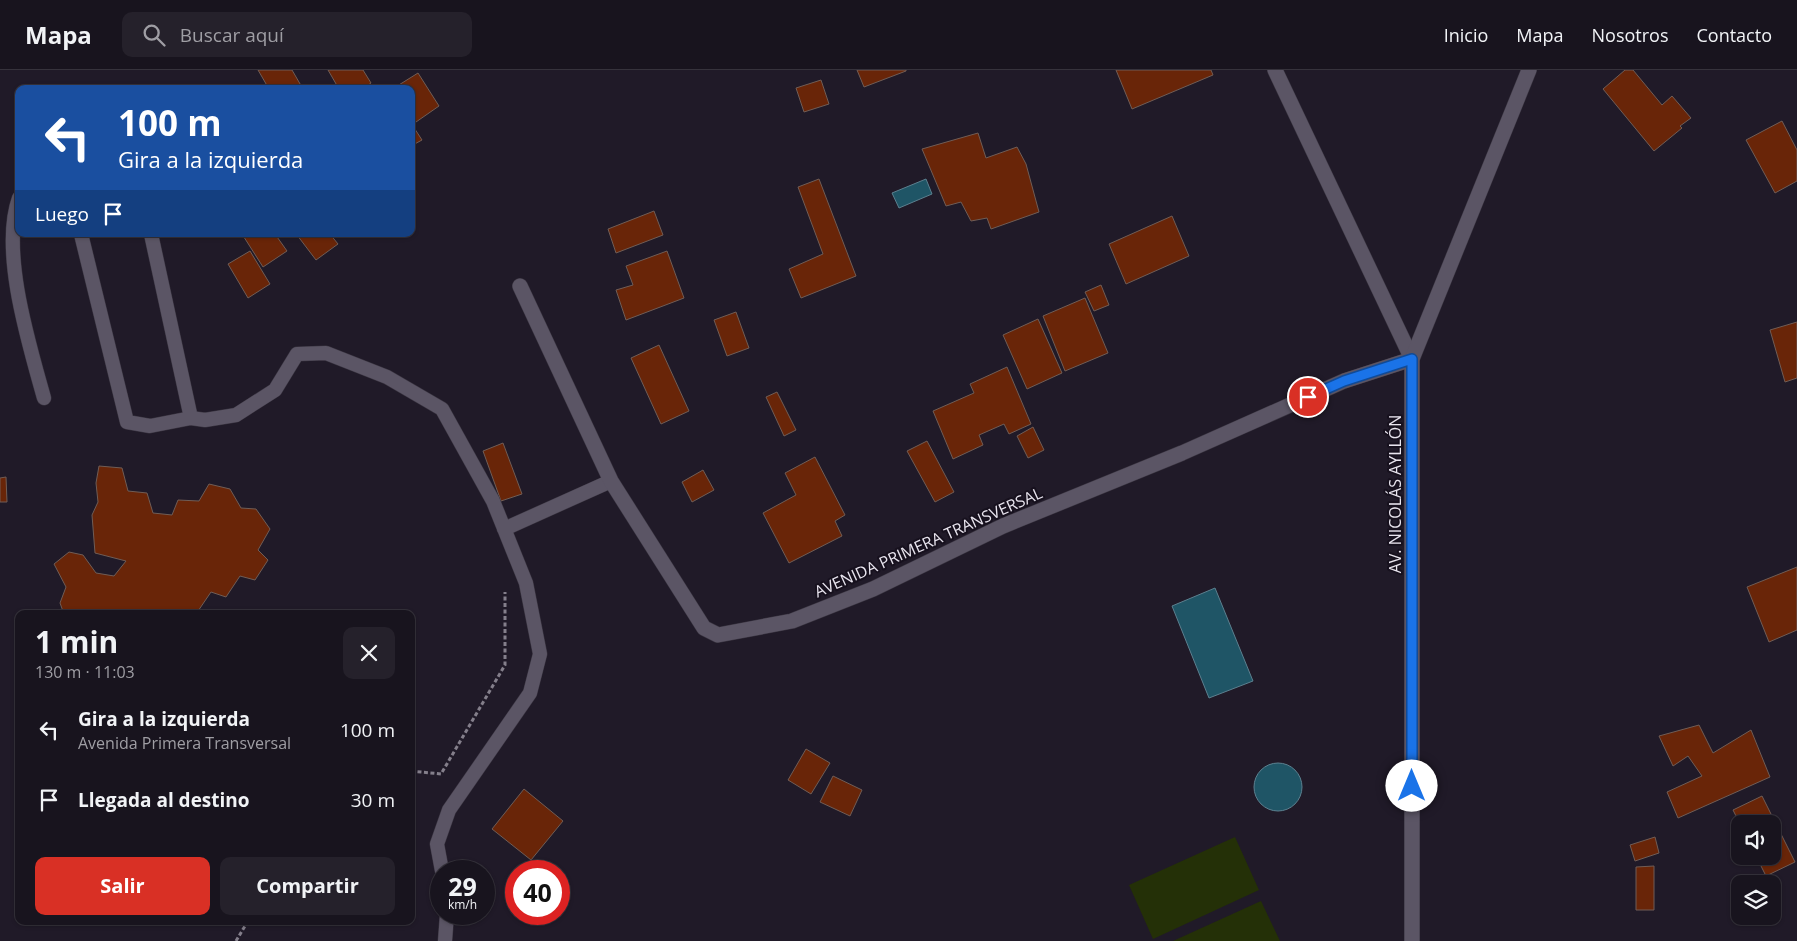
<!DOCTYPE html>
<html lang="es">
<meta charset="utf-8">
<style>
:root{--surface:#18141e;--page:#25212b;--text:#f1f3f6;--muted:#9f9ea4;--line:#36333c;--accent:#d93025}
body{margin:0;font-family:"Open Sans",sans-serif;background:var(--page);color:var(--text);height:100vh;display:flex;flex-direction:column;font-size:19px;white-space:nowrap}
*{box-sizing:border-box;margin:0}
p{font-size:16px;color:var(--muted)}
.icon{flex:none;width:28px;height:28px;fill:none;stroke:currentColor;stroke-width:2;stroke-linecap:round;stroke-linejoin:round}
.map{position:relative;flex:1;overflow:hidden}
.sheet{position:absolute;left:15px;top:540px;width:400px;height:315px;display:flex;flex-direction:column;background:var(--surface);border-radius:10px;box-shadow:0 1px 4px #0004,0 0 0 1px var(--line)}
.sheet>*{flex:none}
.hud{position:absolute;left:15px;top:15px;width:400px;height:152px;border-radius:10px;box-shadow:0 1px 4px #0004,0 0 0 1px var(--line);background:#1a4fa0;color:#fff;overflow:hidden}
.fabs{position:absolute;left:1731px;top:745px;display:grid;gap:10px}
.fabs a{display:grid;place-items:center;width:50px;height:50px;border-radius:10px;background:var(--surface);box-shadow:0 1px 4px #0004,0 0 0 1px var(--line);font-size:25px}
.speed{position:absolute;left:430px;top:790px;display:flex;gap:10px;font-size:25px;font-weight:700;text-align:center}
.speed>*{display:grid;place-content:center;width:65px;height:65px;border-radius:50%;background:var(--surface);box-shadow:0 1px 4px #0004,0 0 0 1px var(--line);line-height:1}
.speed small{font-size:12px;font-weight:400}
.speed .limit{border:8px solid #d22;background:#fff;color:#111}
.pin{position:absolute;display:grid;place-items:center;width:42px;height:42px;color:#fff;margin:-21px;border:2px solid #fff;border-radius:50%;box-shadow:0 1px 5px #0007}
.me{position:absolute;width:55px;margin:-28px;rotate:0deg;stroke-linejoin:round;filter:drop-shadow(0 0 4px #0008)}
.turn{display:flex;align-items:center;gap:18px;height:105px;padding:0 20px;font-size:22px}
.turn .icon{width:65px;height:65px;stroke-width:2.5}
.turn b{display:block;font-size:35px;line-height:42px}
.then{display:flex;align-items:center;height:48px;padding:0 20px;background:#0003;gap:10px;font-size:19px}
.round{display:grid;place-items:center;flex:none;width:52px;height:52px;border-radius:10px;background:var(--page)}
.headline{display:flex;align-items:center;justify-content:space-between;height:85px;padding:0 20px}
h1{font-size:30px;font-weight:700;line-height:38px}
.cta{display:flex;gap:10px;margin-top:auto;padding:10px 20px}
.cta a{flex:1;height:58px;border-radius:10px;background:var(--accent);color:#fff;font-size:20px;font-weight:700;line-height:58px;text-align:center}
.cta a+a{background:var(--page);color:var(--text)}
ul{padding:0;list-style:none}
li{display:flex;align-items:center;gap:15px;height:70px;padding:0 20px}
li div{flex:1}
li b{display:block;font-size:19px}
li em{font-style:normal}
header{display:flex;align-items:center;gap:30px;box-sizing:border-box;height:70px;padding:0 25px;background:var(--surface);border-bottom:1px solid var(--line)}
header strong{font-size:24px}
nav{display:flex;gap:28px;margin-inline-start:auto;font-size:18px}
.search{width:350px;height:45px;background:var(--page);display:flex;align-items:center;gap:12px;box-sizing:border-box;padding:0 18px;border-radius:10px;color:var(--muted);font-size:19px}
.map>svg:first-child{display:block}
.green{fill:#243007}
.water{fill:#1f5566;stroke:#5c808f}
.building{fill:#692508;stroke:#705d56}
.lines{fill:none;stroke-linecap:round;stroke-linejoin:round}
.lane-casing{stroke:#3b3642;stroke-width:15}
.street-casing{stroke:#3b3642;stroke-width:16}
.secondary-casing{stroke:#3b3642;stroke-width:16}
.path{stroke:#847f8b;stroke-width:3;stroke-dasharray:4 2.5;stroke-linecap:butt}
.lane{stroke:#5b5565;stroke-width:14}
.street{stroke:#5b5565;stroke-width:15}
.secondary{stroke:#5b5565;stroke-width:15}
.route-casing{stroke:#114b97;stroke-width:12}
.route{stroke:#1a73e8;stroke-width:9}
.labels{text-anchor:middle;stroke-width:4;stroke-linejoin:round;paint-order:stroke}
.street-label{font-size:16px;fill:#e9e5ef;stroke:#17111e}
</style>
<header>
<strong>Mapa</strong>
<div class="search"><svg class="icon" aria-label="search" viewBox="0 0 24 24"><circle cx="10" cy="10" r="6"/><path d="M15 15l6 6"/></svg>Buscar aquí</div>
<nav><a>Inicio</a><a>Mapa</a><a>Nosotros</a><a>Contacto</a></nav>
</header>
<div class="map">
<svg width="1797" height="871" viewBox="0 0 1797 871">
<rect width="100%" height="100%" fill="#201a28"/>
<path class="green" d="M 1235,767 L 1259,820 L 1153,869 L 1129,815 Z
M 1261,831 L 1280,871 L 1173,871 Z"/>
<path class="water" d="M 926,109 L 932,124 L 899,138 L 892,123 Z
M 1215,518 L 1253,611 L 1209,628 L 1172,536 Z
M1254 717a24 24 0 1 1 48 0a24 24 0 1 1-48 0Z"/>
<path class="building" d="M 258,0 L 292,0 L 303,19 L 269,19 Z
M 328,0 L 363,0 L 371,13 L 363,19 L 339,19 Z
M 857,0 L 906,0 L 906,1 L 864,17 Z
M 1116,0 L 1211,0 L 1213,5 L 1132,39 Z
M 1625,0 L 1633,0 L 1662,35 L 1672,26 L 1691,48 L 1680,56 L 1682,58 L 1654,81 L 1603,19 Z
M 418,3 L 439,36 L 416,52 L 411,44 L 411,19 L 394,18 Z
M 821,10 L 829,34 L 804,42 L 796,18 Z
M 1782,51 L 1797,80 L 1797,111 L 1775,123 L 1746,70 Z
M 411,53 L 422,70 L 411,76 Z
M 978,63 L 986,88 L 1017,77 L 1026,94 L 1039,142 L 991,159 L 987,148 L 971,151 L 961,132 L 946,136 L 922,79 Z
M 819,109 L 856,206 L 801,228 L 789,199 L 823,184 L 798,117 Z
M 654,141 L 663,165 L 616,183 L 608,159 Z
M 1172,146 L 1189,186 L 1126,214 L 1109,174 Z
M 242,164 L 275,164 L 287,181 L 263,197 Z
M 300,164 L 330,164 L 338,174 L 316,190 L 297,165 Z
M 250,181 L 270,214 L 248,228 L 228,194 Z
M 667,181 L 684,228 L 626,250 L 616,220 L 633,215 L 626,196 Z
M 1101,215 L 1109,235 L 1094,241 L 1085,222 Z
M 1085,228 L 1108,283 L 1065,301 L 1043,246 Z
M 736,242 L 749,278 L 727,286 L 714,250 Z
M 1038,249 L 1062,303 L 1027,319 L 1003,265 Z
M 1797,252 L 1797,308 L 1785,312 L 1770,260 Z
M 659,275 L 689,341 L 661,354 L 631,288 Z
M 1007,297 L 1031,354 L 1009,364 L 1004,354 L 979,365 L 983,375 L 953,389 L 933,341 L 974,323 L 970,314 Z
M 777,322 L 796,360 L 784,366 L 766,327 Z
M 1033,357 L 1044,380 L 1028,388 L 1017,366 Z
M 927,371 L 954,422 L 935,432 L 907,381 Z
M 503,373 L 522,424 L 501,431 L 483,381 Z
M 815,387 L 845,445 L 835,451 L 842,466 L 789,493 L 763,443 L 796,425 L 785,403 Z
M 99,396 L 122,398 L 128,421 L 147,423 L 153,443 L 172,445 L 178,430 L 199,431 L 209,414 L 230,419 L 241,438 L 256,439 L 270,459 L 258,480 L 268,490 L 255,510 L 240,506 L 226,527 L 211,522 L 196,544 L 64,544 L 60,533 L 66,517 L 54,494 L 69,482 L 83,485 L 96,503 L 114,506 L 126,491 L 95,483 L 92,445 L 98,432 L 96,413 Z
M 703,400 L 714,420 L 692,432 L 682,412 Z
M 6,407 L 7,432 L 0,432 L 0,408 Z
M 1797,497 L 1797,560 L 1769,572 L 1747,517 Z
M 1699,655 L 1713,683 L 1751,660 L 1770,707 L 1678,748 L 1667,722 L 1702,706 L 1688,686 L 1673,696 L 1659,666 Z
M 806,679 L 830,693 L 811,724 L 788,710 Z
M 833,706 L 862,720 L 850,746 L 820,732 Z
M 524,719 L 563,751 L 531,790 L 492,759 Z
M 1762,726 L 1795,792 L 1766,806 L 1756,786 L 1772,786 L 1772,754 L 1740,754 L 1733,740 Z
M 1655,767 L 1659,783 L 1635,791 L 1630,775 Z
M 1654,796 L 1654,840 L 1636,840 L 1636,797 Z"/>
<g class="lines">
<defs>
<path id="lane" d="M 19,128 C 0,181 29,274 44,328
M 81,164 L 127,352 L 150,356 L 191,348 L 205,350 L 236,345 L 275,320 L 297,284 L 326,283 L 387,307 L 442,339 L 493,431 L 526,513 L 540,584 L 530,623 L 449,740 L 437,774 L 442,801
M 151,164 L 191,348
M 504,459 L 611,411
M 445,871 L 447,844"/>
<path id="street" d="M 520,216 L 611,411 L 704,558 L 718,565 L 792,551 L 873,519 L 1003,456 L 1182,383 L 1344,311 L 1412,289 L 1275,0"/>
<path id="secondary" d="M 1412,871 L 1412,289 L 1529,0"/>
</defs>
<use href="#lane" class="lane-casing"/>
<use href="#street" class="street-casing"/>
<use href="#secondary" class="secondary-casing"/>
<path class="path" d="M 411,701 L 441,704 L 505,595 L 505,522
M 236,871 L 248,851"/>
<use href="#lane" class="lane"/>
<use href="#street" class="street"/>
<use href="#secondary" class="secondary"/>
</g>
<g class="lines">
<defs>
<path id="route" d="M 1308,327 L 1344,311 L 1412,289 L 1412,716"/>
</defs>
<use href="#route" class="route-casing"/>
<use href="#route" class="route"/>
</g>
<g class="labels">
<g class="street-label">
<text transform="translate(1395 424) rotate(-90)" y="6">AV. NICOLÁS AYLLÓN</text>
<text transform="translate(928 472) rotate(-24)" y="6">AVENIDA PRIMERA TRANSVERSAL</text>
</g>
</g>
</svg>
<div class="fabs">
<a><svg class="icon" aria-label="sound" viewBox="0 0 24 24"><path d="M4 9h4l5-4v14l-5-4H4zM17 9q2 3 0 6"/></svg></a>
<a><svg class="icon" aria-label="layers" viewBox="0 0 24 24"><path d="M12 4l9 5-9 5-9-5zM3 14l9 5 9-5"/></svg></a>
</div>
<div class="speed"><div>29<small>km/h</small></div><div class="limit">40</div></div>
<div class="pin" style="left:1308px;top:327px;background:#d93025"><svg class="icon" aria-label="arrive" viewBox="0 0 24 24"><path d="M6 21V4h12l-3 4 3 4H6"/></svg></div>
<svg class="me" style="left:1412px;top:716px" viewBox="-20 -20 40 40"><circle r="19" fill="#fff"/><path d="M0-13L10 11 0 6-10 11z" fill="#1a73e8"/></svg>
<div class="hud">
<div class="turn"><svg class="icon" aria-label="left" viewBox="0 0 24 24"><path d="M17 20v-9H6M10 6l-5 5 5 5"/></svg><div><b>100 m</b>Gira a la izquierda</div></div>
<div class="then">Luego<svg class="icon" aria-label="arrive" viewBox="0 0 24 24"><path d="M6 21V4h12l-3 4 3 4H6"/></svg></div>
</div>
<section class="sheet">
<div class="headline"><div><h1>1 min</h1><p>130 m · 11:03</p></div><a class="round"><svg class="icon" aria-label="close" viewBox="0 0 24 24"><path d="M6 6l12 12M18 6L6 18"/></svg></a></div>
<ul>
<li><svg class="icon" aria-label="left" viewBox="0 0 24 24"><path d="M17 20v-9H6M10 6l-5 5 5 5"/></svg><div><b>Gira a la izquierda</b><p>Avenida Primera Transversal</p></div><em>100 m</em></li>
<li><svg class="icon" aria-label="arrive" viewBox="0 0 24 24"><path d="M6 21V4h12l-3 4 3 4H6"/></svg><div><b>Llegada al destino</b></div><em>30 m</em></li>
</ul>
<div class="cta"><a>Salir</a><a>Compartir</a></div>
</section>
</div>
